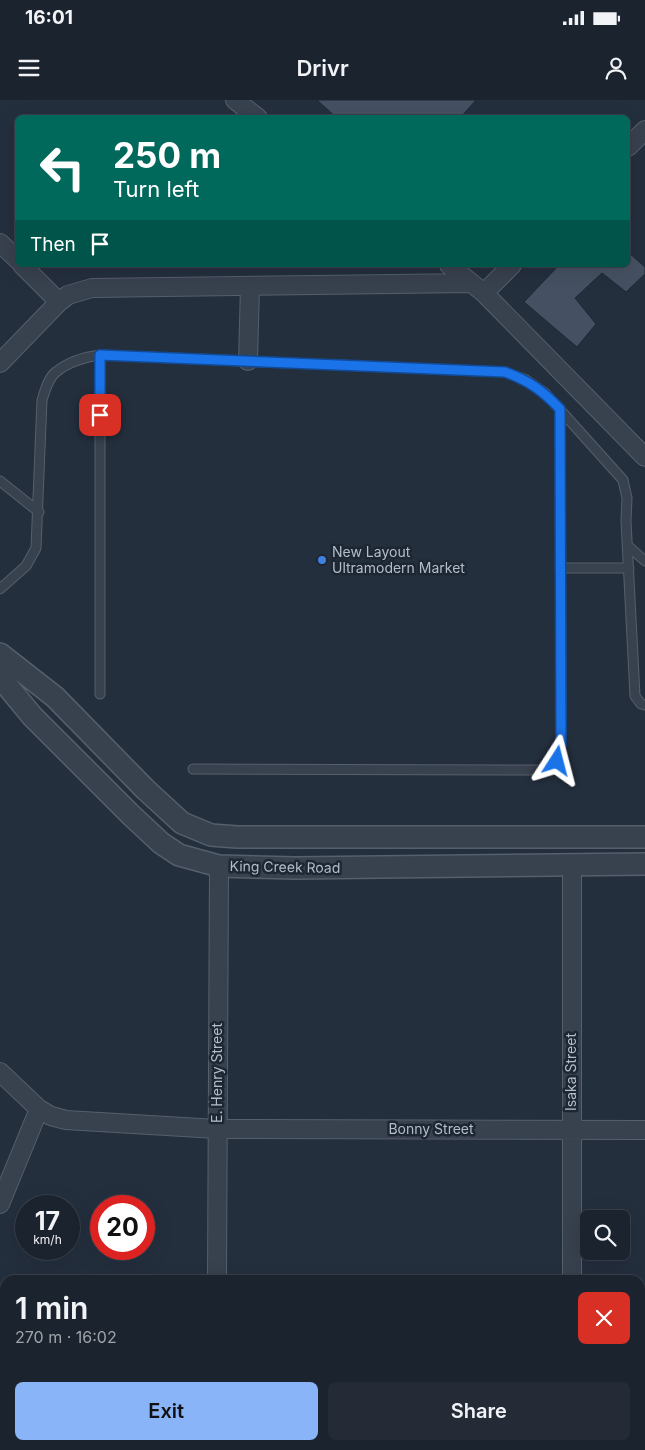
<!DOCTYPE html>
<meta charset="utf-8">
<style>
:root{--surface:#1b232e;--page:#242b36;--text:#f1f3f6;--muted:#a0a4aa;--line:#39404a;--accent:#8ab4f8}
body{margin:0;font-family:Inter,sans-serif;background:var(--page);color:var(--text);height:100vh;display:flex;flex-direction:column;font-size:19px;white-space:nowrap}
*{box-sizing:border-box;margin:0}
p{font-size:16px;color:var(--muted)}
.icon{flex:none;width:28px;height:28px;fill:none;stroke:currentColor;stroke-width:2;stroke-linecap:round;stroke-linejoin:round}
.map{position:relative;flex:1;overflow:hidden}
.drawer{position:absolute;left:0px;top:1175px;width:645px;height:175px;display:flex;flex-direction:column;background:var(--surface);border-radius:15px 15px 0 0;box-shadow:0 5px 20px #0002,0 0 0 1px var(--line)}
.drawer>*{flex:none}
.banner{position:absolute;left:15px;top:15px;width:615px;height:152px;border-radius:8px;box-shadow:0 5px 20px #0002,0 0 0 1px var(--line);background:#00695c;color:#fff;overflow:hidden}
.controls{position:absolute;left:580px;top:1110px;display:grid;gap:10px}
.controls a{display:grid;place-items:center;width:50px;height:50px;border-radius:8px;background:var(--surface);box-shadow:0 5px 20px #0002,0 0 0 1px var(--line);font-size:25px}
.speed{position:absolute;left:15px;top:1095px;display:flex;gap:10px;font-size:25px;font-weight:700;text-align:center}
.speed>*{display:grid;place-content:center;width:65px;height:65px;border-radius:50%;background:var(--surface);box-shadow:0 5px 20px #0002,0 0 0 1px var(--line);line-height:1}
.speed small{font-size:12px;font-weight:400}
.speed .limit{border:8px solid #d22;background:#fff;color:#111}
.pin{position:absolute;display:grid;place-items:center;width:42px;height:42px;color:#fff;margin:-21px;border-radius:10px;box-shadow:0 2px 8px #0006}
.me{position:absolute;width:55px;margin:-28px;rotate:9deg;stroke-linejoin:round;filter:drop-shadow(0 0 4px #0008)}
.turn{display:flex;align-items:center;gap:18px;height:105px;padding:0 15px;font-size:22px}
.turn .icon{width:65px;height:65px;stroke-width:2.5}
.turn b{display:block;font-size:35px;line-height:42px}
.then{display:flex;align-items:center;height:48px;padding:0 15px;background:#0003;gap:10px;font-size:19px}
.round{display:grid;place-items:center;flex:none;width:52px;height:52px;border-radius:8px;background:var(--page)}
.head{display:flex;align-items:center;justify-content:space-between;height:85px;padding:0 15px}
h1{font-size:30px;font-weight:600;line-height:38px}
.cta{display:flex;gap:10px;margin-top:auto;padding:10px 15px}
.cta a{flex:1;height:58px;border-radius:8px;background:var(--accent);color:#111;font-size:20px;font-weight:600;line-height:58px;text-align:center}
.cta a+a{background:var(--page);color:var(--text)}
.status{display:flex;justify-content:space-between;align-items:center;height:35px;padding:0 25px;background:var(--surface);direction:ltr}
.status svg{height:14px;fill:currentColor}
header{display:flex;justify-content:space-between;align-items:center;height:65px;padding:0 15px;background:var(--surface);font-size:22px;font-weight:600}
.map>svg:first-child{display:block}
.green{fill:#263c3f}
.building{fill:#455162;stroke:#1f2835}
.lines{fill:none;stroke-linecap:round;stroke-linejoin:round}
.service-casing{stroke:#565f6c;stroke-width:11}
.minor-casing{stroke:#565f6c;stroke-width:20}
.tertiary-casing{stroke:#565f6c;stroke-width:24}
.service{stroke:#38414e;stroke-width:9}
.minor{stroke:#38414e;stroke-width:18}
.tertiary{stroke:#38414e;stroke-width:21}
.route-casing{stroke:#114b97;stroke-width:12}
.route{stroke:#1a73e8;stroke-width:9}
.shop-dot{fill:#3f7fe0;stroke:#1d2633;stroke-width:2}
.labels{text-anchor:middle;stroke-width:5;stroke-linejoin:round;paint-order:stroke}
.poi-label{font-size:14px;fill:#b4bcc9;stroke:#1d2633;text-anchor:start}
.street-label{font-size:14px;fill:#b4bcc9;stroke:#1d2633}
</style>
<div class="status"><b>16:01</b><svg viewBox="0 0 49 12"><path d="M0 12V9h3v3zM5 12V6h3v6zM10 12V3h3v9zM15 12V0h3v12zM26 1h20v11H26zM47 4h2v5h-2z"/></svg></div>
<header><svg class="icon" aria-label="menu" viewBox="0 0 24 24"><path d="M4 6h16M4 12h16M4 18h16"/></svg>Drivr<svg class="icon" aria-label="person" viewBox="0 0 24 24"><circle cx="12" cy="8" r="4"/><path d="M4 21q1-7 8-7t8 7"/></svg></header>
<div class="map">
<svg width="645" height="1350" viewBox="0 0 645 1350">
<rect width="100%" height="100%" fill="#242f3e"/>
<path class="green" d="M 640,1247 L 645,1247 L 645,1350 L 613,1350 L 613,1345 L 640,1345 Z"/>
<path class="building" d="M 317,0 L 476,0 L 460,18 L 409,18 L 406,15 L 404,18 L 337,18 Z
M 628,152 L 645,167 L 645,174 L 626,192 L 602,173 L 575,198 L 596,224 L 577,247 L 524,202 L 559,165 L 628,165 Z"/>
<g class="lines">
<defs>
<path id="service" d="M 100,255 L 100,594
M 0,381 L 39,412
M 628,446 L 645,461
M 560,468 L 629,468
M 0,489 L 26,466 L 36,448 L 42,300 C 45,291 48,278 56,272 C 68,262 85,257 100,255 L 505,272 L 526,280 L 545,293 L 623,380 L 627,398 L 626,421 L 635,596 L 641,604 L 645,605
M 193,669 L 545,670 L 557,661 L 561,644 L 560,309"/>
<path id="minor" d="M 235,0 L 258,18
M 628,47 L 645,30
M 0,143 L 18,160
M 22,165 L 59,202
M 449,165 L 484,193 L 645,357
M 484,193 L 512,165
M 248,261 L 250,186
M 0,263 L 59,202 L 68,195 L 92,188 L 471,183
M 0,972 L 39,1009 L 51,1016 L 66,1020 L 217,1029 L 645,1030
M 0,1104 L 39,1009
M 217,1180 L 219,766
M 572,1180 L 572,764
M 640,1215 L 645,1215
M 9,1345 L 22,1350
M 212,1350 L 212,1345
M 572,1350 L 572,1345"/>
<path id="tertiary" d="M 0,554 L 55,597 L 145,689 L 182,723 L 211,735 L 237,737 L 645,737
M 0,577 L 32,616 L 131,715 L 161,743 L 179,755 L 219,766 L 295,768 L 645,764"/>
</defs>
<use href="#service" class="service-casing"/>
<use href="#minor" class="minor-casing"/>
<use href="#tertiary" class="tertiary-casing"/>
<use href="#service" class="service"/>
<use href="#minor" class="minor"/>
<use href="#tertiary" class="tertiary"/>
</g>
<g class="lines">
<defs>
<path id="route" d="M 100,315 L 100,255 L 505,272 C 529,281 542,290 560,309 L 561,644 L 557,661"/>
</defs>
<use href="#route" class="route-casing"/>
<use href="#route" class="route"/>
</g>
<circle class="shop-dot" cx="322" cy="460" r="5"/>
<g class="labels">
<g class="poi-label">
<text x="332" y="457">New Layout<tspan x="332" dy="16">Ultramodern Market</tspan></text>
</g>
<g class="street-label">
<text transform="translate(285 767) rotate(1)" y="5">King Creek Road</text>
<text transform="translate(571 972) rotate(-90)" y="5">Isaka Street</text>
<text transform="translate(217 973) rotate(-90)" y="5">E. Henry Street</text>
<text x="431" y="1034">Bonny Street</text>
</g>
</g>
</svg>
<div class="controls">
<a><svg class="icon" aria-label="search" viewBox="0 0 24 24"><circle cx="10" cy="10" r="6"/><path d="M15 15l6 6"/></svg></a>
</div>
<div class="speed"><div>17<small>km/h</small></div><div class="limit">20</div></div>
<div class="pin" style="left:100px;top:315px;background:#d93025"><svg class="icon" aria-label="arrive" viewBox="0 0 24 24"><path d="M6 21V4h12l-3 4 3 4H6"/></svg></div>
<svg class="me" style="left:557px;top:661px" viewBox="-20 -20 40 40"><path d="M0-17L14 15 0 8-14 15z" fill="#1a73e8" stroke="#fff" stroke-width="4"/></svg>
<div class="banner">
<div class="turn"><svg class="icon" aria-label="left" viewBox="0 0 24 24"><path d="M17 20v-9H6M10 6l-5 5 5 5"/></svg><div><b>250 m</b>Turn left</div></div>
<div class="then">Then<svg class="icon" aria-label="arrive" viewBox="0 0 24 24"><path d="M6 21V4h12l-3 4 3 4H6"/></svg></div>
</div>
<section class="drawer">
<div class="head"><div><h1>1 min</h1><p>270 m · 16:02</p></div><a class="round" style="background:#d93025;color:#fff"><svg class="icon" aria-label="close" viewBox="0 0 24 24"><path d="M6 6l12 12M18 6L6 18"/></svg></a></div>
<div class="cta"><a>Exit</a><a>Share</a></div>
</section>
</div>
